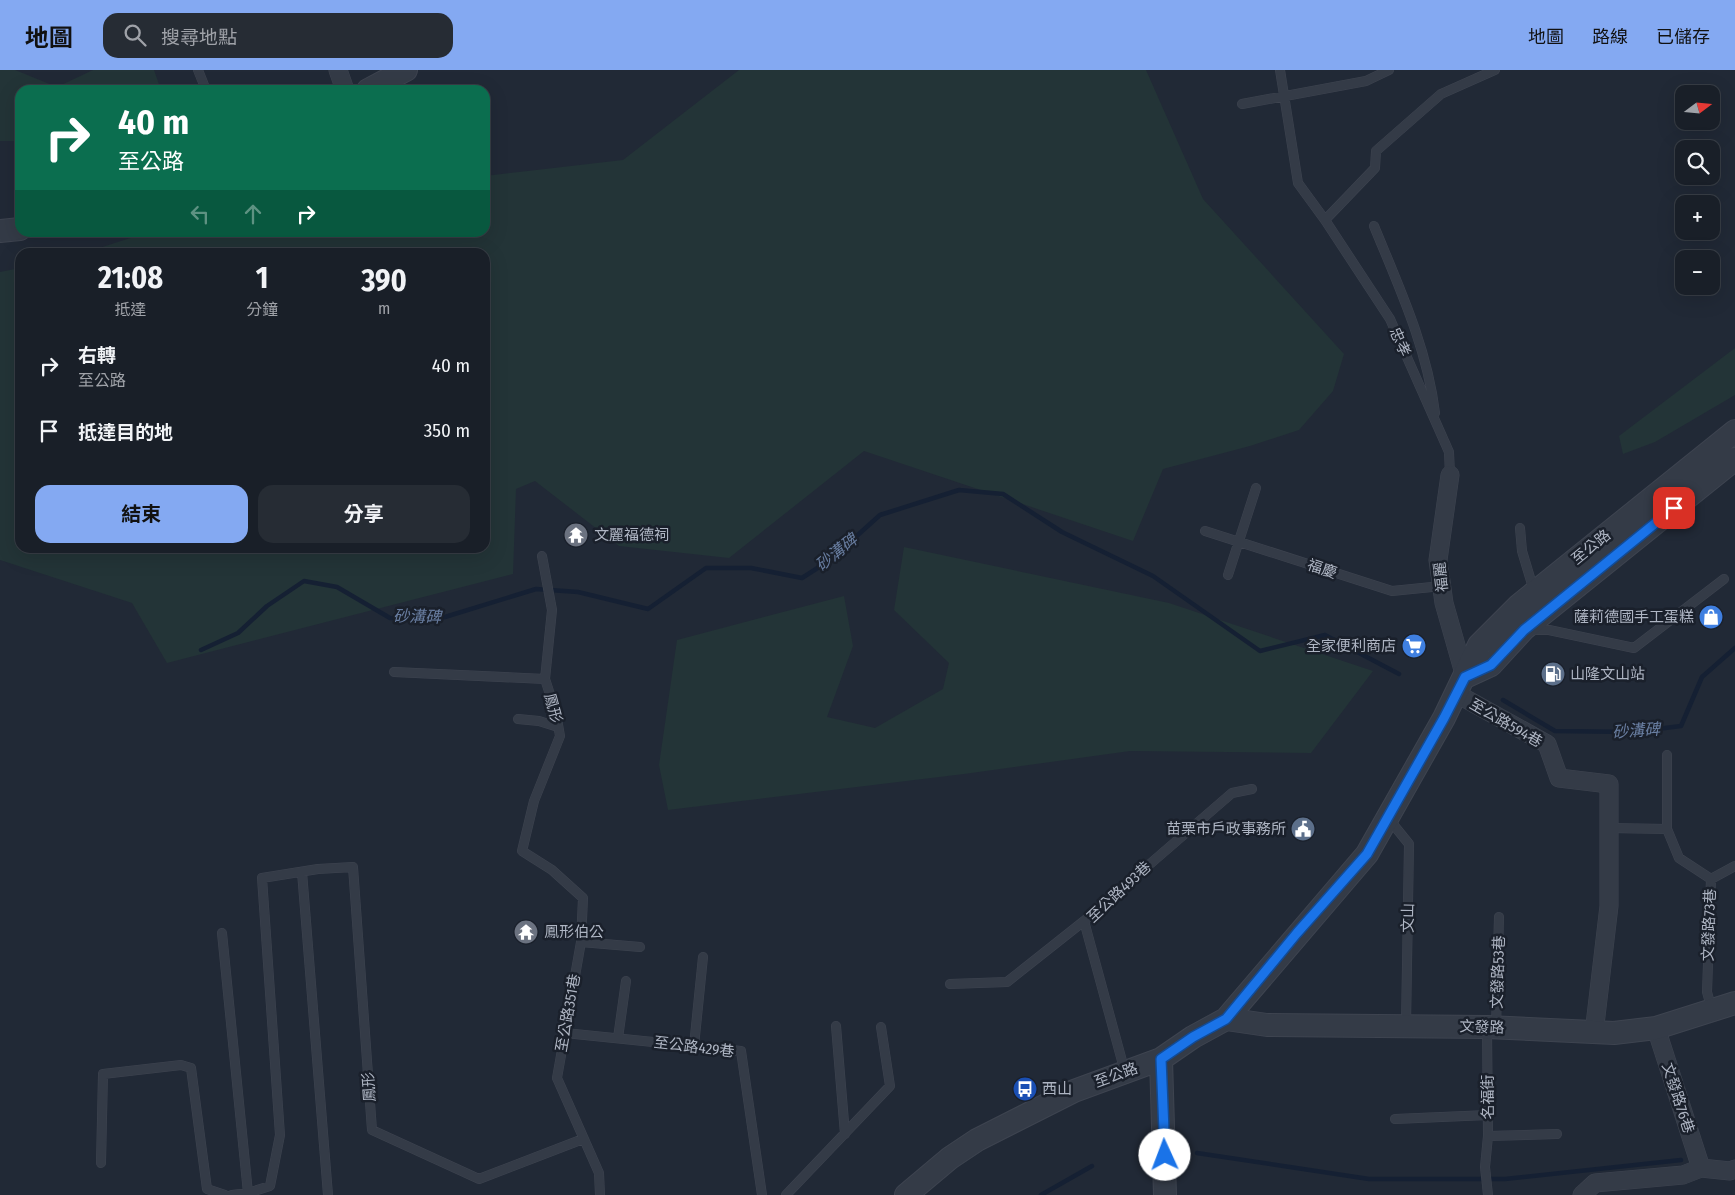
<!DOCTYPE html>
<html lang="zh-TW">
<meta charset="utf-8">
<style>
:root{--surface:#191f28;--page:#262c34;--text:#f1f3f6;--muted:#9fa2a8;--line:#373d45;--accent:#84a9f2}
body{margin:0;font-family:"Fira Sans Condensed","Noto Sans TC",sans-serif;background:var(--page);color:var(--text);height:100vh;display:flex;flex-direction:column;font-size:19px;white-space:nowrap}
*{box-sizing:border-box;margin:0}
p{font-size:16px;color:var(--muted)}
.icon{flex:none;width:28px;height:28px;fill:none;stroke:currentColor;stroke-width:2;stroke-linecap:round;stroke-linejoin:round}
.map{position:relative;flex:1;overflow:hidden}
.panel{position:absolute;left:15px;top:178px;width:475px;height:305px;display:flex;flex-direction:column;background:var(--surface);border-radius:15px;box-shadow:0 5px 20px #0002,0 0 0 1px var(--line)}
.panel>*{flex:none}
.top-card{position:absolute;left:15px;top:15px;width:475px;height:152px;border-radius:15px;box-shadow:0 5px 20px #0002,0 0 0 1px var(--line);background:#0b6e4f;color:#fff;overflow:hidden}
.needle{width:32px;rotate:74deg}
.controls{position:absolute;left:1675px;top:15px;display:grid;gap:10px}
.controls a{display:grid;place-items:center;width:45px;height:45px;border-radius:10px;background:var(--surface);box-shadow:0 5px 20px #0002,0 0 0 1px var(--line);font-size:25px}
.pin{position:absolute;display:grid;place-items:center;width:42px;height:42px;color:#fff;margin:-21px;border-radius:10px;box-shadow:0 2px 8px #0006}
.me{position:absolute;width:55px;margin:-28px;rotate:358deg;stroke-linejoin:round;filter:drop-shadow(0 0 4px #0008)}
.turn{display:flex;align-items:center;gap:18px;height:105px;padding:0 20px;font-size:22px}
.turn .icon{width:65px;height:65px;stroke-width:2.5}
.turn b{display:block;font-size:35px;line-height:42px}
.lanes{display:flex;align-items:center;height:48px;padding:0 20px;background:#0003;justify-content:center;gap:25px;direction:ltr}
.lanes .off{opacity:.35}
.eta{display:flex;justify-content:space-evenly;align-items:center;height:85px;text-align:center}
.eta b{font-size:30px;font-weight:700;line-height:35px}
.button{display:flex;gap:10px;margin-top:auto;padding:10px 20px}
.button a{flex:1;height:58px;border-radius:15px;background:var(--accent);color:#111;font-size:20px;font-weight:700;line-height:58px;text-align:center}
.button a+a{background:var(--page);color:var(--text)}
ul{padding:0;list-style:none}
li{display:flex;align-items:center;gap:15px;height:65px;padding:0 20px}
li div{flex:1}
li b{display:block;font-size:19px}
li em{font-style:normal}
header{display:flex;align-items:center;gap:30px;box-sizing:border-box;height:70px;padding:0 25px;background:var(--accent);color:#111}
header strong{font-size:24px}
nav{display:flex;gap:28px;margin-inline-start:auto;font-size:18px}
.search{width:350px;height:45px;background:var(--page);display:flex;align-items:center;gap:12px;box-sizing:border-box;padding:0 18px;border-radius:15px;color:var(--muted);font-size:19px}
.map>svg:first-child{display:block}
.green{fill:#233437}
.lines{fill:none;stroke-linecap:round;stroke-linejoin:round}
.stream{stroke:#152033;stroke-width:4.5}
.service-casing{stroke:#3e4450;stroke-width:10}
.minor-casing{stroke:#3e4450;stroke-width:19}
.tertiary-casing{stroke:#3e4450;stroke-width:24}
.service{stroke:#343b47;stroke-width:9}
.minor{stroke:#343b47;stroke-width:18}
.tertiary{stroke:#343b47;stroke-width:22}
.route-casing{stroke:#114b97;stroke-width:12}
.route{stroke:#1a73e8;stroke-width:9}
.labels{text-anchor:middle;stroke-width:5;stroke-linejoin:round;paint-order:stroke}
.street-label{font-size:15px;fill:#aeb5c3;stroke:#1a202b}
.poi-label{font-size:15px;fill:#aeb5c3;stroke:#1a202b;text-anchor:start}
.water-label{font-size:16px;font-style:italic;fill:#697ea1;stroke:#1a202b}
</style>
<header>
<strong>地圖</strong>
<div class="search"><svg class="icon" aria-label="search" viewBox="0 0 24 24"><circle cx="10" cy="10" r="6"/><path d="M15 15l6 6"/></svg>搜尋地點</div>
<nav><a>地圖</a><a>路線</a><a>已儲存</a></nav>
</header>
<div class="map">
<svg width="1735" height="1125" viewBox="0 0 1735 1125">
<rect width="100%" height="100%" fill="#212936"/>
<path class="green" d="M 0,0 L 15,0 L 57,17 L 93,0 L 154,0 L 161,20 L 20,20 L 20,71 L 0,71 Z
M 739,0 L 1146,0 L 1203,129 L 1344,284 L 1333,321 L 1299,360 L 1250,376 L 1163,399 L 1133,471 L 864,381 L 729,488 L 619,476 L 535,411 L 516,419 L 513,504 L 167,593 L 132,533 L 0,490 L 0,202 L 20,198 L 20,478 L 485,478 L 485,182 L 87,182 L 149,162 L 485,162 L 485,106 L 623,90 Z
M 1735,278 L 1735,325 L 1655,372 L 1623,384 L 1619,366 Z
M 904,477 L 1169,533 L 1373,601 L 1311,683 L 1130,681 L 964,704 L 668,740 L 659,695 L 677,570 L 844,526 L 853,576 L 827,647 L 875,658 L 943,619 L 949,593 L 894,540 Z"/>
<g class="lines">
<path class="stream" d="M 201,580 L 238,563 L 267,536 L 304,511 L 337,517 L 390,548 L 425,549 L 445,547 L 536,519 L 578,522 L 648,539 L 706,498 L 751,498 L 802,508 L 830,490 L 880,445 L 959,420 L 1003,424 L 1062,462 L 1153,506 L 1260,581 L 1325,565 L 1399,604
M 1503,630 L 1555,661 L 1633,662 L 1681,656 L 1702,607 L 1735,578
M 1197,1083 L 1369,1109 L 1505,1109 L 1681,1090
M 1041,1125 L 1092,1096"/>
<defs>
<path id="service" d="M 198,0 L 206,20
M 1280,0 L 1298,113 L 1325,150
M 1242,34 L 1366,11 L 1389,0
M 1374,156 C 1399,217 1427,277 1435,343
M 1450,405 L 1449,382 L 1390,249 L 1325,150 L 1375,98 L 1376,81 L 1441,24 L 1495,0
M 1520,458 L 1522,481 L 1534,521
M 1205,461 L 1392,521 L 1442,516
M 542,486 L 552,540 L 545,609 L 556,643 L 560,666 L 534,731 L 522,781 L 552,800 L 583,828 L 581,872 L 557,1008 L 599,1103 L 600,1125
M 1228,505 L 1256,418
M 1529,560 L 1549,560 L 1634,578 L 1724,509
M 394,602 L 545,609
M 518,649 L 539,651 L 558,657
M 1388,748 L 1409,774 L 1406,955
M 1609,758 L 1667,759 L 1667,685
M 1667,759 L 1679,788 L 1711,809 L 1707,922 L 1712,940
M 302,802 L 328,1125
M 1711,809 L 1735,796
M 222,863 L 248,1123
M 581,872 L 640,877
M 950,914 L 1007,912 L 1084,851
M 836,956 L 845,1064
M 1496,957 L 1499,847
M 1487,958 L 1488,1066 L 1485,1097 L 1488,1125
M 565,963 L 741,981 L 762,1125
M 618,968 L 626,911
M 694,976 L 703,887
M 1125,1002 L 1084,851 L 1232,723 L 1252,719
M 1395,1049 L 1488,1045
M 1488,1066 L 1557,1064
M 101,1093 L 103,1004 L 181,995 L 191,998 L 207,1119 L 225,1125
M 232,1125 L 248,1123 L 270,1116 L 280,1065 L 262,808 L 318,799 L 353,797 L 372,1060 L 479,1109 L 583,1069
M 786,1125 L 890,1016 L 881,957"/>
<path id="minor" d="M 338,0 L 345,20
M 1450,405 L 1438,490 L 1444,533 L 1465,607
M 1457,624 L 1547,674 L 1559,708 L 1609,714 L 1609,836 L 1594,963
M 1656,958 L 1701,1098
M 1582,1125 L 1595,1113 L 1683,1105 L 1701,1098 L 1730,1101 L 1735,1099"/>
<path id="tertiary" d="M 368,20 L 406,0
M 0,161 L 20,159
M 1465,607 L 1491,595 L 1524,559 L 1735,389
M 1226,949 L 1267,955 L 1487,957 L 1614,963 L 1656,958 L 1735,933
M 1161,989 L 1165,1125
M 906,1125 L 950,1088 L 977,1070 L 1074,1021 L 1161,989 L 1193,967 L 1226,949 L 1367,784 L 1444,648 L 1479,575 L 1519,535 L 1735,361"/>
</defs>
<use href="#service" class="service-casing"/>
<use href="#minor" class="minor-casing"/>
<use href="#tertiary" class="tertiary-casing"/>
<use href="#service" class="service"/>
<use href="#minor" class="minor"/>
<use href="#tertiary" class="tertiary"/>
</g>
<g class="lines">
<defs>
<path id="route" d="M 1165,1085 L 1161,989 L 1193,967 L 1226,949 L 1297,863 L 1367,784 L 1444,648 L 1465,607 L 1491,595 L 1524,560 L 1674,438"/>
</defs>
<use href="#route" class="route-casing"/>
<use href="#route" class="route"/>
</g>
<defs>
<symbol id="temple-disc" viewBox="-11 -11 22 22"><circle r="9.5" fill="#6b7280" stroke="#1a202b"/><path d="M0-6L5-2H3V0L6.5 2.5H4V6H1.5V3h-3V6H-4V2.5H-6.5L-3 0V-2H-5Z" fill="#fff"/></symbol>
<symbol id="shop-disc" viewBox="-11 -11 22 22"><circle r="9.5" fill="#3f7fe0" stroke="#1a202b"/><path d="M-5-2.5h2.3a2.7 3.5 0 0 1 5.4 0H5L5.5 6h-11ZM-1.5-2.5h3a1.5 2.3 0 0 0-3 0Z" fill="#fff"/></symbol>
<symbol id="supermarket-disc" viewBox="-11 -11 22 22"><circle r="9.5" fill="#3f7fe0" stroke="#1a202b"/><path d="M-6-5.5h2.5l.6 2H6L4.5 2H-2.5L-4.4-4H-6ZM-1.5 3.2a1.3 1.3 0 1 0 .1 0ZM3 3.2a1.3 1.3 0 1 0 .1 0Z" fill="#fff"/></symbol>
<symbol id="fuel-disc" viewBox="-11 -11 22 22"><circle r="9.5" fill="#5c6f8a" stroke="#1a202b"/><path d="M-5.5-6h7V0h2V4h1.3V-2.5L3-4.5l.8-.8L6-3V5H2.5V1h-1V6h-7ZM-4.2-4.7v3.2H.2V-4.7Z" fill="#fff"/></symbol>
<symbol id="civic-disc" viewBox="-11 -11 22 22"><circle r="9.5" fill="#5c6f8a" stroke="#1a202b"/><path d="M-.6-6.5H3V-4.5H.6V-3L4-1V1h2V6H-6V1h2V-1L-.6-3ZM-1.2 2.5V6h2.4V2.5Z" fill="#fff"/></symbol>
<symbol id="bus-disc" viewBox="-11 -11 22 22"><circle r="9.5" fill="#1a4fb4" stroke="#1a202b"/><path d="M-5-6H5V4H4V6H2V4H-2V6H-4V4H-5ZM-3.5-4V0h7V-4ZM-3.5 1.2v1.5H-2V1.2ZM2 1.2v1.5H3.5V1.2Z" fill="#fff"/></symbol>
</defs>
<g fill-rule="evenodd">
<use href="#temple-disc" x="562" y="451" width="28" height="28"/>
<use href="#shop-disc" x="1697" y="533" width="28" height="28"/>
<use href="#supermarket-disc" x="1400" y="562" width="28" height="28"/>
<use href="#fuel-disc" x="1539" y="590" width="28" height="28"/>
<use href="#civic-disc" x="1289" y="745" width="28" height="28"/>
<use href="#temple-disc" x="512" y="848" width="28" height="28"/>
<use href="#bus-disc" x="1011" y="1005" width="28" height="28"/>
</g>
<g class="labels">
<g class="street-label">
<text transform="translate(1400 272) rotate(66)" y="5">忠孝</text>
<text transform="translate(1591 477) rotate(-39)" y="5">至公路</text>
<text transform="translate(1322 499) rotate(18)" y="5">福慶</text>
<text transform="translate(1441 507) rotate(-96)" y="5">福麗</text>
<text transform="translate(553 638) rotate(75)" y="5">鳳形</text>
<text transform="translate(1506 653) rotate(30)" y="5">至公路594巷</text>
<text transform="translate(1119 822) rotate(-43)" y="5">至公路493巷</text>
<text transform="translate(1408 848) rotate(-89)" y="5">文山</text>
<text transform="translate(1709 855) rotate(-88)" y="5">文發路73巷</text>
<text transform="translate(1498 902) rotate(-88)" y="5">文發路53巷</text>
<text transform="translate(568 943) rotate(-80)" y="5">至公路351巷</text>
<text transform="translate(1482 957) rotate(2)" y="5">文發路</text>
<text transform="translate(694 977) rotate(7)" y="5">至公路429巷</text>
<text transform="translate(1116 1005) rotate(-20)" y="5">至公路</text>
<text transform="translate(369 1017) rotate(-94)" y="5">鳳形</text>
<text transform="translate(1488 1027) rotate(-90)" y="5">名福街</text>
<text transform="translate(1678 1028) rotate(72)" y="5">文發路76巷</text>
</g>
<g class="poi-label">
<text x="594" y="470">文麗福德祠</text>
<text x="1694" y="552" text-anchor="end">薩莉德國手工蛋糕</text>
<text x="1396" y="581" text-anchor="end">全家便利商店</text>
<text x="1570" y="609">山隆文山站</text>
<text x="1286" y="764" text-anchor="end">苗栗市戶政事務所</text>
<text x="544" y="867">鳳形伯公</text>
<text x="1042" y="1024">西山</text>
</g>
<g class="water-label">
<text transform="translate(836 482) rotate(-39)" y="6">砂溝碑</text>
<text transform="translate(417 546) rotate(1)" y="6">砂溝碑</text>
<text transform="translate(1636 660) rotate(-4)" y="6">砂溝碑</text>
</g>
</g>
</svg>
<div class="controls">
<a><svg class="needle" viewBox="-14 -14 28 28"><path d="M0-13l5 13h-10z" fill="#e53935"/><path d="M0 13l5-13h-10z" fill="#9fa2a8"/></svg></a>
<a><svg class="icon" aria-label="search" viewBox="0 0 24 24"><circle cx="10" cy="10" r="6"/><path d="M15 15l6 6"/></svg></a>
<a>+</a>
<a>−</a>
</div>
<div class="pin" style="left:1674px;top:438px;background:#d93025"><svg class="icon" aria-label="arrive" viewBox="0 0 24 24"><path d="M6 21V4h12l-3 4 3 4H6"/></svg></div>
<svg class="me" style="left:1165px;top:1085px" viewBox="-20 -20 40 40"><circle r="19" fill="#fff"/><path d="M0-13L10 11 0 6-10 11z" fill="#1a73e8"/></svg>
<div class="top-card">
<div class="turn"><svg class="icon" aria-label="right" viewBox="0 0 24 24"><path d="M7 20v-9h11M14 6l5 5-5 5"/></svg><div><b>40 m</b>至公路</div></div>
<div class="lanes"><svg class="icon off" aria-label="left" viewBox="0 0 24 24"><path d="M17 20v-9H6M10 6l-5 5 5 5"/></svg><svg class="icon off" aria-label="ahead" viewBox="0 0 24 24"><path d="M12 20V5M6 11l6-6 6 6"/></svg><svg class="icon" aria-label="right" viewBox="0 0 24 24"><path d="M7 20v-9h11M14 6l5 5-5 5"/></svg></div>
</div>
<section class="panel">
<div class="eta">
<div><b>21:08</b><p>抵達</p></div>
<div><b>1</b><p>分鐘</p></div>
<div><b>390</b><p>m</p></div>
</div>
<ul>
<li><svg class="icon" aria-label="right" viewBox="0 0 24 24"><path d="M7 20v-9h11M14 6l5 5-5 5"/></svg><div><b>右轉</b><p>至公路</p></div><em>40 m</em></li>
<li><svg class="icon" aria-label="arrive" viewBox="0 0 24 24"><path d="M6 21V4h12l-3 4 3 4H6"/></svg><div><b>抵達目的地</b></div><em>350 m</em></li>
</ul>
<div class="button"><a>結束</a><a>分享</a></div>
</section>
</div>
